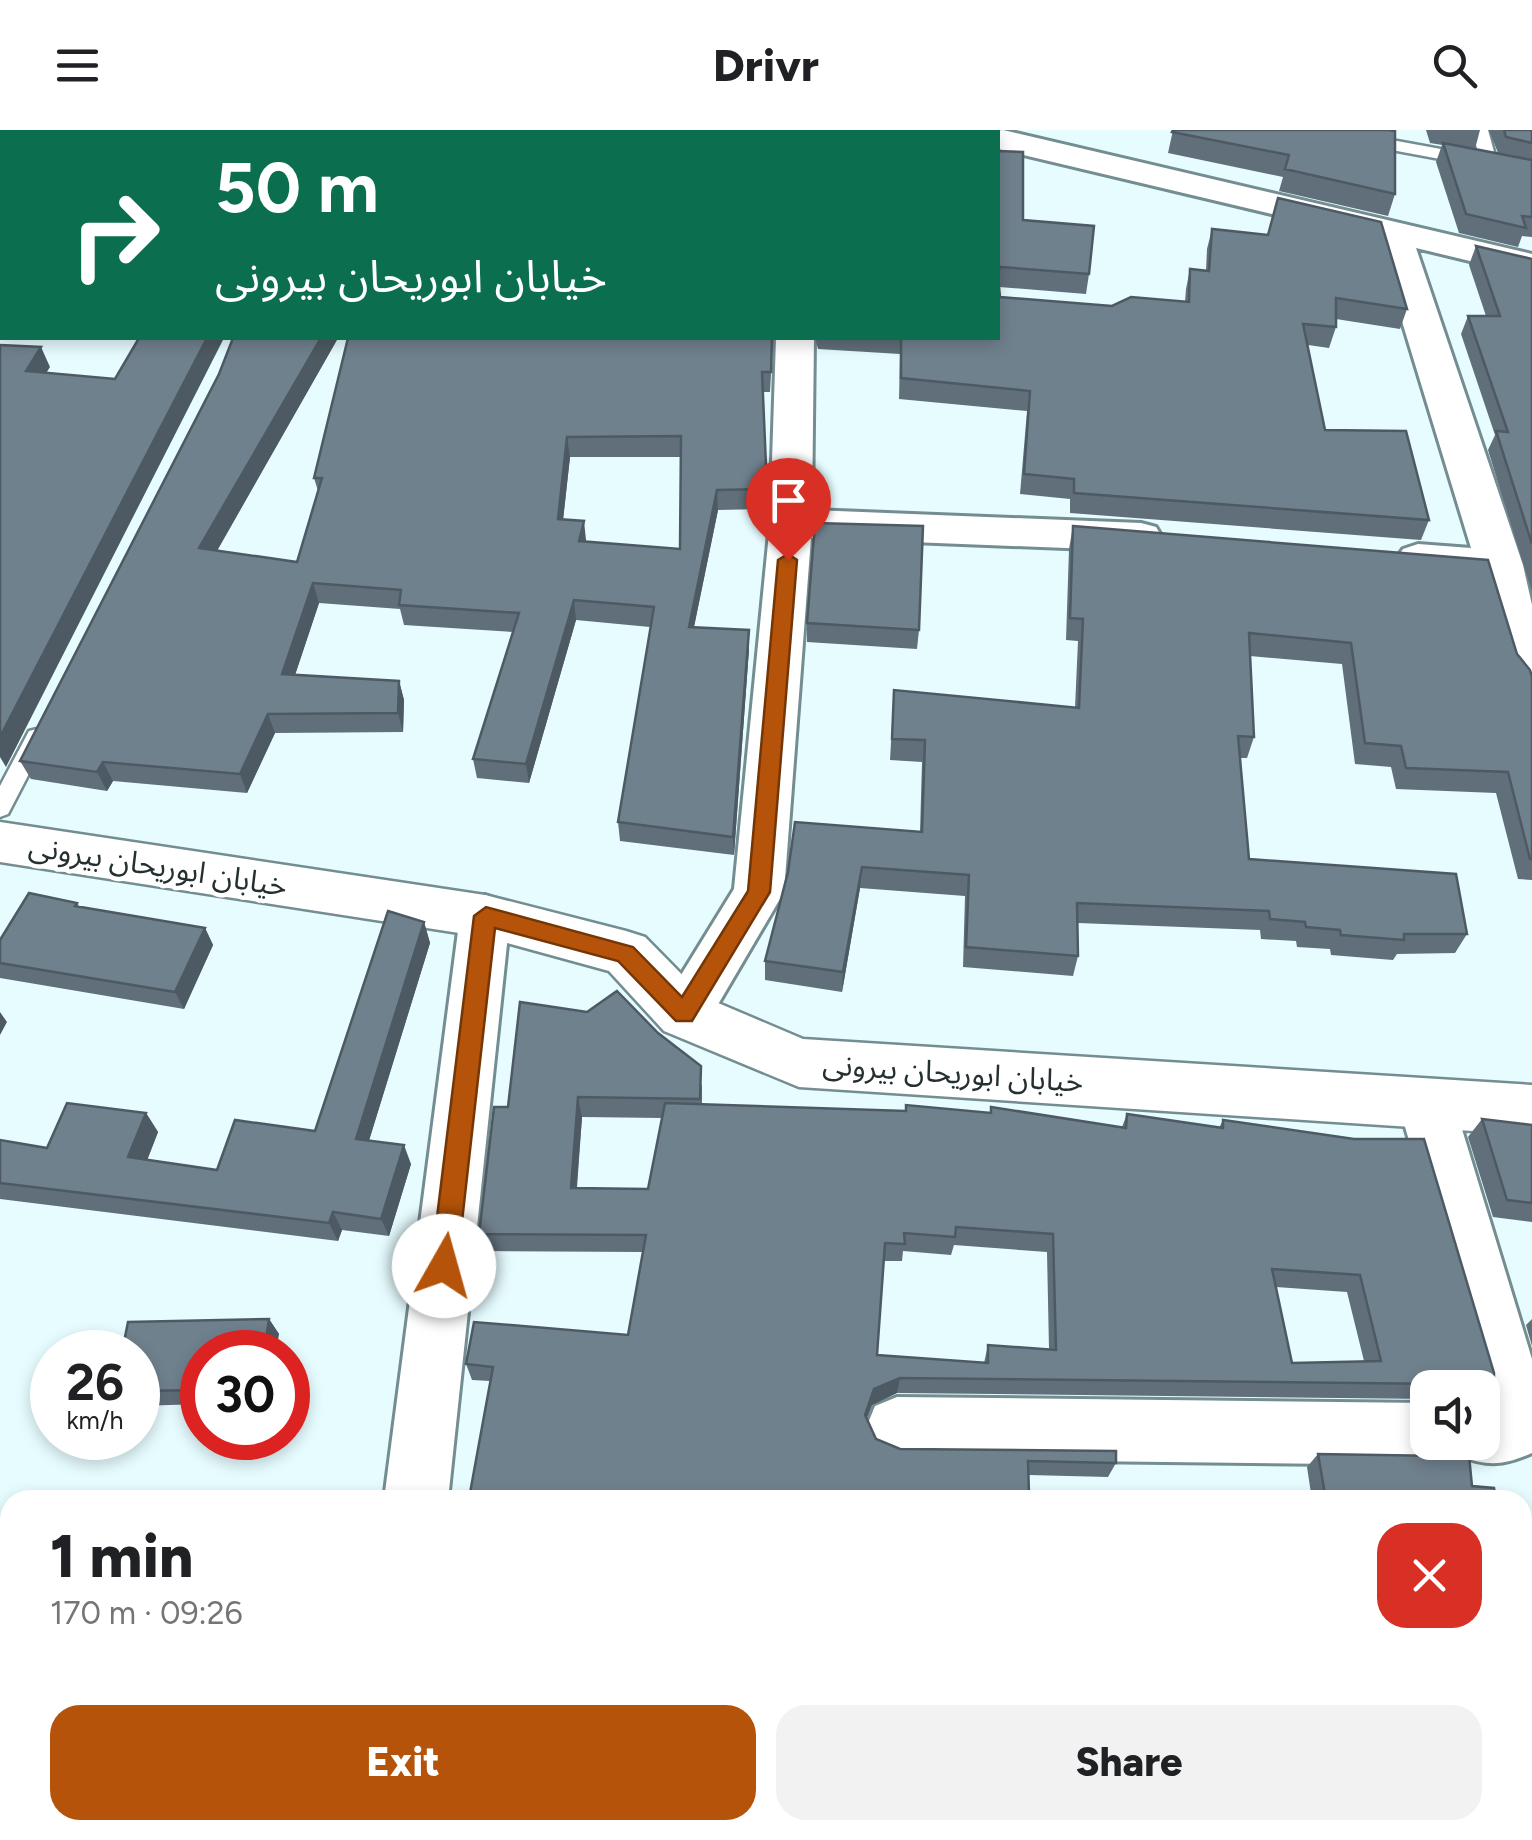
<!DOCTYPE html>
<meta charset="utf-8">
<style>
:root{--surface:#fff;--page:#f2f2f2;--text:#202124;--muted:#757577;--accent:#b45309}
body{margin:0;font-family:Figtree,"Noto Sans Arabic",sans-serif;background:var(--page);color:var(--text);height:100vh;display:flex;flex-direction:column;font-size:38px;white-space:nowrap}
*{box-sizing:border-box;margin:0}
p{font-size:32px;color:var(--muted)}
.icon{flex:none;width:55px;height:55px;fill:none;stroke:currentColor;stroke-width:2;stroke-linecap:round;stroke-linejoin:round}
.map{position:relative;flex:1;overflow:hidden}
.drawer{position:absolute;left:0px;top:1360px;width:1532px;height:350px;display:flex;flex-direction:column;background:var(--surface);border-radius:30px 30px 0 0;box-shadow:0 5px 15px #0003}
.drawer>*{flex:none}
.hud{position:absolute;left:0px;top:0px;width:1000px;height:210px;box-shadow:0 5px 15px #0003;background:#0b6e4f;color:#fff;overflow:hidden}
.controls{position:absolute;left:1410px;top:1240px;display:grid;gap:20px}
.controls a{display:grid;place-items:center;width:90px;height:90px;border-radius:20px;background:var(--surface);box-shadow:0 5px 15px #0003;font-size:50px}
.speed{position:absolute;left:30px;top:1200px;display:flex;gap:20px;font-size:50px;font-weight:700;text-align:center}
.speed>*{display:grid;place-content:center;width:130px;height:130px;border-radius:50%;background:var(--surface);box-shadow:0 5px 15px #0003;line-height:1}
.speed small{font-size:25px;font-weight:400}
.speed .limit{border:15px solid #d22;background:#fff;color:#111}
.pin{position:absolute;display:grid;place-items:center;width:85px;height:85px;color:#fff;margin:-102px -42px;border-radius:50% 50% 50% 0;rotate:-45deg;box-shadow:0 0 10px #0007}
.pin .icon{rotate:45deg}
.me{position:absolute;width:110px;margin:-55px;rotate:7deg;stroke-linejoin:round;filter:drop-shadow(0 0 8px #0008)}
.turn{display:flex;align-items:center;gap:35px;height:210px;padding:0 50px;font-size:45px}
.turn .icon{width:130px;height:130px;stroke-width:2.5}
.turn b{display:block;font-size:70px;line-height:85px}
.round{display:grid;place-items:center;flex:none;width:105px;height:105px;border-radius:30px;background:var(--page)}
.summary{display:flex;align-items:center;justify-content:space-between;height:170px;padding:0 50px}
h1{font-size:60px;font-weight:800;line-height:75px}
.primary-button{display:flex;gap:20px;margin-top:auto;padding:20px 50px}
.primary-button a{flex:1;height:115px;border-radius:30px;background:var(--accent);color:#fff;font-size:40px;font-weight:800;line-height:115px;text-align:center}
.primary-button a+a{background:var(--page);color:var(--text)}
header{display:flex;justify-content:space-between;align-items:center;height:130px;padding:0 50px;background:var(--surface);font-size:45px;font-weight:800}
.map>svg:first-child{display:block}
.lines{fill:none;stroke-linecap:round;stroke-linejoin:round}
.service-casing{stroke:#748d90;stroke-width:5}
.minor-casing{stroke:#748d90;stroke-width:6}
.tertiary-casing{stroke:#748d90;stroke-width:5}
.service{fill:#fff;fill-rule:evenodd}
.minor{fill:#fff;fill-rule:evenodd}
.tertiary{fill:#fff;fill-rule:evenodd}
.wall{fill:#606f7a;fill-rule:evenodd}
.shaded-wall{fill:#4e5a63}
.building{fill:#70818e;stroke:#4e5a63;stroke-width:2.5;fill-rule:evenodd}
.route{fill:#b45309;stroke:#753606;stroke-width:2.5}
.labels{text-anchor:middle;stroke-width:9;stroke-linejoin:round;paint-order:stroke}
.street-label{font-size:30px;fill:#253031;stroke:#fff}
</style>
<header><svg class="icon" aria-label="menu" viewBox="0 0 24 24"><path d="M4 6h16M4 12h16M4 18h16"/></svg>Drivr<svg class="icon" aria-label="search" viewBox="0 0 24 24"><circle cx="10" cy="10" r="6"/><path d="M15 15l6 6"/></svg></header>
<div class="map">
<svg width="1532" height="1710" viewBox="0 0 1532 1710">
<rect width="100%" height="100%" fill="#e6fcff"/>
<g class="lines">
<defs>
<path id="service" d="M 1303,0 L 1337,0 L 1479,26 L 1472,0 L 1488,0 L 1496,29 L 1532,36 L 1532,46 L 1311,5 Z
M 37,599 L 48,607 L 8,684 L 0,687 L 0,656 L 29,601 Z"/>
<path id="minor" d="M 1003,0 L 1532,124 L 1532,146 L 1416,118 L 1523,435 L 1532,475 L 1532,561 L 1516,557 L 1509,545 L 1480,448 L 1403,439 L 1396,429 L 1403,419 L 1418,414 L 1471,418 L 1377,109 L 998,19 L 998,2 L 986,2 Z
M 776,208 L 814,208 L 812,380 L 1141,393 L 1156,397 L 1162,407 L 1156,417 L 1141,421 L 811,408 L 784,762 L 703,900 L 684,906 L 665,900 L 657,884 L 734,759 L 770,393 Z
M 485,765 L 503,771 L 510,786 L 448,1370 L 384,1370 L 460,786 L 467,771 Z
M 1426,949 L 1445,956 L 1454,973 L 1532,1229 L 1532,1323 C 1504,1335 1489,1337 1460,1326 L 1455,1314 L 1450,1326 L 1428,1335 L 897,1329 L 875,1320 L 866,1298 L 875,1276 L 897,1267 L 1428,1273 L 1428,1312 L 1482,1312 L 1482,1258 L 1398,973 L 1407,956 Z
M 341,1700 L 413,1700 L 412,1710 L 340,1710 Z"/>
<path id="tertiary" d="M 0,692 L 485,765 L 626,801 L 645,807 L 704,867 L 803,909 L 1532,955 L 1532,1005 L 799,957 L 664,901 L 609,841 L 485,807 L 0,732 Z"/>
</defs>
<use href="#service" class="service-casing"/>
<use href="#minor" class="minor-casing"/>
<use href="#tertiary" class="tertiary-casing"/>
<use href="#service" class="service"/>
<use href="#minor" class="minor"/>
<use href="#tertiary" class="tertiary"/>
</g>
<path class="wall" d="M 1173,0 L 1390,0 L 1395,64 L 1388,86 L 1279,61 L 1283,47 L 1168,23 Z
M 1426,0 L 1480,0 L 1475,19 L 1498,23 L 1489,0 L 1532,0 L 1532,107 L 1522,106 L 1518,117 L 1459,103 L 1436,32 L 1442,15 L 1430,13 Z
M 0,20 L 2,20 L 2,83 L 0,83 Z
M 998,21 L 1023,90 L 1089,144 L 1086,164 L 999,157 L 1000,167 L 1112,176 L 1185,172 L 1186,159 L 1190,139 L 1206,141 L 1207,119 L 1212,99 L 1407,179 L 1400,199 L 1336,189 L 1336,197 L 1329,218 L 1308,215 L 1325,300 L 1429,390 L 1421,410 L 1070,383 L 1070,369 L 1020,364 L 1027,281 L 899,269 L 900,224 L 818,219 L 815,208 L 998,208 Z
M 1476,116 L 1532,129 L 1532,462 L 1488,320 L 1495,305 L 1461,204 L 1468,186 L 1486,186 L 1469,135 Z
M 338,208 L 217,421 L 297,432 L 318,361 L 314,348 L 773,208 L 770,262 L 763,262 L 767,379 L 718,380 L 694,497 L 749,519 L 734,725 L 620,711 L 618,692 L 650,497 L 576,490 L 529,653 L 477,648 L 473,629 L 513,502 L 404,495 L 400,479 L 319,473 L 295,545 L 399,551 L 404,570 L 403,602 L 275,603 L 247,663 L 113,651 L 107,661 L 31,649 L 20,631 L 219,244 ZM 570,327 L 681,327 L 680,419 L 586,411 L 563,389 Z
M 1073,396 L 1517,524 L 1532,547 L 1532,750 L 1518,749 L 1496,663 L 1396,659 L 1391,637 L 1355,634 L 1342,534 L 1250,526 L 1254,607 L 1247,628 L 1240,628 L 1249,729 L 1467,804 L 1455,823 L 1397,824 L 1393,830 L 1331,825 L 1330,819 L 1297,817 L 1296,811 L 1261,809 L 1260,800 L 1078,793 L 1078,826 L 1073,846 L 963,837 L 965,766 L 860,758 L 842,862 L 765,850 L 765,831 L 788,742 L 920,702 L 922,632 L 890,630 L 894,560 L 1075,578 L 1078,511 L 1066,510 L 1069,419 Z
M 807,493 L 919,500 L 917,519 L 807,512 Z
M 77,773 L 80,777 L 205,798 L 213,815 L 184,879 L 0,848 L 0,810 Z
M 424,792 L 430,813 L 369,1010 L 411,1034 L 389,1106 L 342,1100 L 338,1111 L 0,1069 L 0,1010 L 47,1018 L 146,983 L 158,1002 L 147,1030 L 217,1040 L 315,1001 Z
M 520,872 L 702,955 L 702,974 L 1122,997 L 1127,984 L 1219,998 L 1223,990 L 1494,1269 L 1482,1281 L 1482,1258 L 1428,1258 L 1428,1269 L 897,1263 L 872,1275 L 866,1288 L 876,1309 L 900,1319 L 1116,1333 L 1108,1347 L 1029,1345 L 1029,1364 L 1027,1370 L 465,1370 L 470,1363 L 490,1251 L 472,1250 L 466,1234 L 628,1205 L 643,1122 L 485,1121 L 479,1104 L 508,977 ZM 582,987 L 662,988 L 648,1059 L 577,1058 ZM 954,1115 L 1047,1122 L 1049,1219 L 988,1215 L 984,1233 L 877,1225 L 884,1131 L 902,1131 L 903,1121 L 951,1125 ZM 1276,1157 L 1347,1162 L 1364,1231 L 1292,1233 Z
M 1482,989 L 1532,995 L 1532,1092 L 1493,1087 L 1468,1007 Z
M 269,1189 L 279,1204 L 202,1222 L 202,1274 L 138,1276 L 138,1222 Z
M 1532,1189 L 1532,1216 L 1526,1195 Z
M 1318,1324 L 1472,1356 L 1496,1370 L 1312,1370 L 1307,1337 Z
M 1522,1451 L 1532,1452 L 1532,1529 L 1522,1528 Z"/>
<path class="shaded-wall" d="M 168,0 L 191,0 L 189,2 L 166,2 Z
M 207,208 L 224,208 L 6,637 L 0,627 L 0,607 Z
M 321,208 L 338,208 L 207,438 L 199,418 Z
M 41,217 L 50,237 L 35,261 L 26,241 Z
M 567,307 L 570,327 L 561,409 L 558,389 Z
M 717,360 L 718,380 L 690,516 L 689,497 Z
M 584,391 L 586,410 L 581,430 L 579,411 Z
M 313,453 L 319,473 L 289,563 L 282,544 Z
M 574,470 L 576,490 L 529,653 L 526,634 Z
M 749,500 L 749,519 L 734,725 L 733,707 Z
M 399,551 L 404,570 L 403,602 L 398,583 Z
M 268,584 L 275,603 L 247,663 L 240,644 Z
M 103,632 L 113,651 L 107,661 L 97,642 Z
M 862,737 L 860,758 L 842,862 L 843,842 Z
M 424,792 L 430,813 L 364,1027 L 356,1009 Z
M 205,798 L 213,815 L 184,879 L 175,862 Z
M 0,882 L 7,892 L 0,905 Z
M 578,967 L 582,987 L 575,1076 L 571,1058 Z
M 146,983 L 158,1002 L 141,1046 L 128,1027 Z
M 404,1015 L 411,1034 L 389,1106 L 381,1089 Z
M 333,1082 L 342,1100 L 338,1111 L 329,1093 Z
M 269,1189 L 279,1204 L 276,1222 L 264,1222 Z
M 900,1248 L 897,1263 L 872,1275 L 863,1299 L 865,1285 L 874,1259 Z"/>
<path class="building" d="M 25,0 L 168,0 L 166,2 L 23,2 Z
M 333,0 L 954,0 L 952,2 L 332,2 Z
M 1173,0 L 1388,0 L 1395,1 L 1395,64 L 1285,39 L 1289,25 L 1172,2 Z
M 1504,0 L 1532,0 L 1532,13 L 1506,7 Z
M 1443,13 L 1532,30 L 1532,87 L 1522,86 L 1526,98 L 1466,84 Z
M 0,20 L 2,20 L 2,63 L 0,63 Z
M 998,21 L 1023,22 L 1023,90 L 1094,96 L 1089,144 L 1001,137 L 998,140 Z
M 1278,68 L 1381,92 L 1407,179 L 1336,168 L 1336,197 L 1303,194 L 1325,300 L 1406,301 L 1429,390 L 1074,363 L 1074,349 L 1024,344 L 1030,261 L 901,248 L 901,208 L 998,208 L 998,146 L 1000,167 L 1112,176 L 1131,167 L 1189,172 L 1190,139 L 1209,141 L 1212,99 L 1268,105 Z
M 1476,116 L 1532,129 L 1532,414 L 1496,301 L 1508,302 L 1468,186 L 1500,186 Z
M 139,208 L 207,208 L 0,607 L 0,215 L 41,217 L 26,241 L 115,249 Z
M 233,208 L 321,208 L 199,418 L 297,432 L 322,348 L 314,348 L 348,208 L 772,208 L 771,242 L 762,242 L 767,359 L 717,360 L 689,497 L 749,500 L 733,707 L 618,692 L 654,477 L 574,470 L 526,634 L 473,629 L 519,483 L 399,475 L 401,460 L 313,453 L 282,544 L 399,551 L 398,583 L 268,584 L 240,644 L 103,632 L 97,642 L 20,631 L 219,244 ZM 681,306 L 680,419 L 579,411 L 584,391 L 558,389 L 567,307 Z
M 815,393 L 923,396 L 919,500 L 807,493 Z
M 1073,396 L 1488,430 L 1517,524 L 1530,540 L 1532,547 L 1532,729 L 1530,729 L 1508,642 L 1406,638 L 1401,616 L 1365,613 L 1351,513 L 1249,503 L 1254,607 L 1238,606 L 1249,729 L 1456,744 L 1467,804 L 1404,804 L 1404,810 L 1341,805 L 1340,800 L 1306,797 L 1305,792 L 1270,789 L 1269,781 L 1077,773 L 1078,826 L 966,817 L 969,745 L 862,737 L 843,842 L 765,831 L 788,742 L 795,692 L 922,702 L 925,610 L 892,609 L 894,560 L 1079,578 L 1083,489 L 1070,488 Z
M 29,763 L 77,773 L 75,776 L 205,798 L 175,862 L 0,833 L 0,810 Z
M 388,781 L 424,792 L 356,1009 L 404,1015 L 381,1089 L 333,1082 L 329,1093 L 0,1053 L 0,1010 L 47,1018 L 67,973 L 146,983 L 128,1027 L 217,1040 L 235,990 L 315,1001 Z
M 617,861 L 658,903 L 701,936 L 700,969 L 578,967 L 571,1058 L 648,1059 L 665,973 L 906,981 L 906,975 L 991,983 L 991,977 L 1126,998 L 1127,984 L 1223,998 L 1223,990 L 1354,1009 L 1424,1009 L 1494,1243 L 1494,1269 L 1482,1269 L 1482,1258 L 1443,1258 L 1443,1254 L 900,1248 L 874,1259 L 865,1285 L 876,1309 L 900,1319 L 1116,1321 L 1116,1333 L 1028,1331 L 1029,1364 L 973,1370 L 465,1370 L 466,1363 L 470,1363 L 493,1237 L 466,1234 L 474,1192 L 628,1205 L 646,1105 L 479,1104 L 494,977 L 508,977 L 520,872 L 587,882 ZM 956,1097 L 1053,1104 L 1056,1220 L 988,1215 L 988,1233 L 877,1225 L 885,1113 L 905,1114 L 904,1103 L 955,1107 ZM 1272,1139 L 1360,1145 L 1381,1231 L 1292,1233 Z
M 1482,989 L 1532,995 L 1532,1073 L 1507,1070 Z
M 269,1189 L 264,1222 L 202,1222 L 202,1260 L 138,1261 L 138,1222 L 122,1222 L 128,1192 Z
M 1468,1315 L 1472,1356 L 1494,1358 L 1496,1370 L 1326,1370 L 1318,1324 L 1442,1326 Z
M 1522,1451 L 1532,1452 L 1532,1517 L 1522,1516 Z
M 415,1700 L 1260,1700 L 1262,1710 L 414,1710 Z"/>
<path class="route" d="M 788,424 L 797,430 L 770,762 L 692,891 L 676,891 L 618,831 L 495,798 L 457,1136 L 453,1145 L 444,1148 L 435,1145 L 431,1136 L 474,786 L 486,777 L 633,817 L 682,867 L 748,761 L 778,430 Z"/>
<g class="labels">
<g class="street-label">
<text transform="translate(158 736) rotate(9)" y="10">خیابان ابوریحان بیرونی</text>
<text transform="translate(953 943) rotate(4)" y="10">خیابان ابوریحان بیرونی</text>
</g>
</g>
</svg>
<div class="controls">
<a><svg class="icon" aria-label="sound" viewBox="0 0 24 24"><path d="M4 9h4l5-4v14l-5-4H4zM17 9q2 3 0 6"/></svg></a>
</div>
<div class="speed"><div>26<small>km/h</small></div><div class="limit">30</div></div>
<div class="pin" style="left:788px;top:430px;background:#d93025"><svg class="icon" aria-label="arrive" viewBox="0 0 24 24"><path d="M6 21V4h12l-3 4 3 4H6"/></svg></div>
<svg class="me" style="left:444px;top:1136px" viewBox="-20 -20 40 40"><circle r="19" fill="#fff"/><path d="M0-13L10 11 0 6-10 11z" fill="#b45309"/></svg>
<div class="hud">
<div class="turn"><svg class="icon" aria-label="right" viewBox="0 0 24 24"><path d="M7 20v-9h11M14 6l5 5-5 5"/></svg><div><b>50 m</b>خیابان ابوریحان بیرونی</div></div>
</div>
<section class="drawer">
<div class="summary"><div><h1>1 min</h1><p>170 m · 09:26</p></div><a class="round" style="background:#d93025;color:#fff"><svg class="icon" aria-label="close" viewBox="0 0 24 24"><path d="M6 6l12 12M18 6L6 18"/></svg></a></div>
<div class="primary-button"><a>Exit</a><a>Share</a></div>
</section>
</div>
